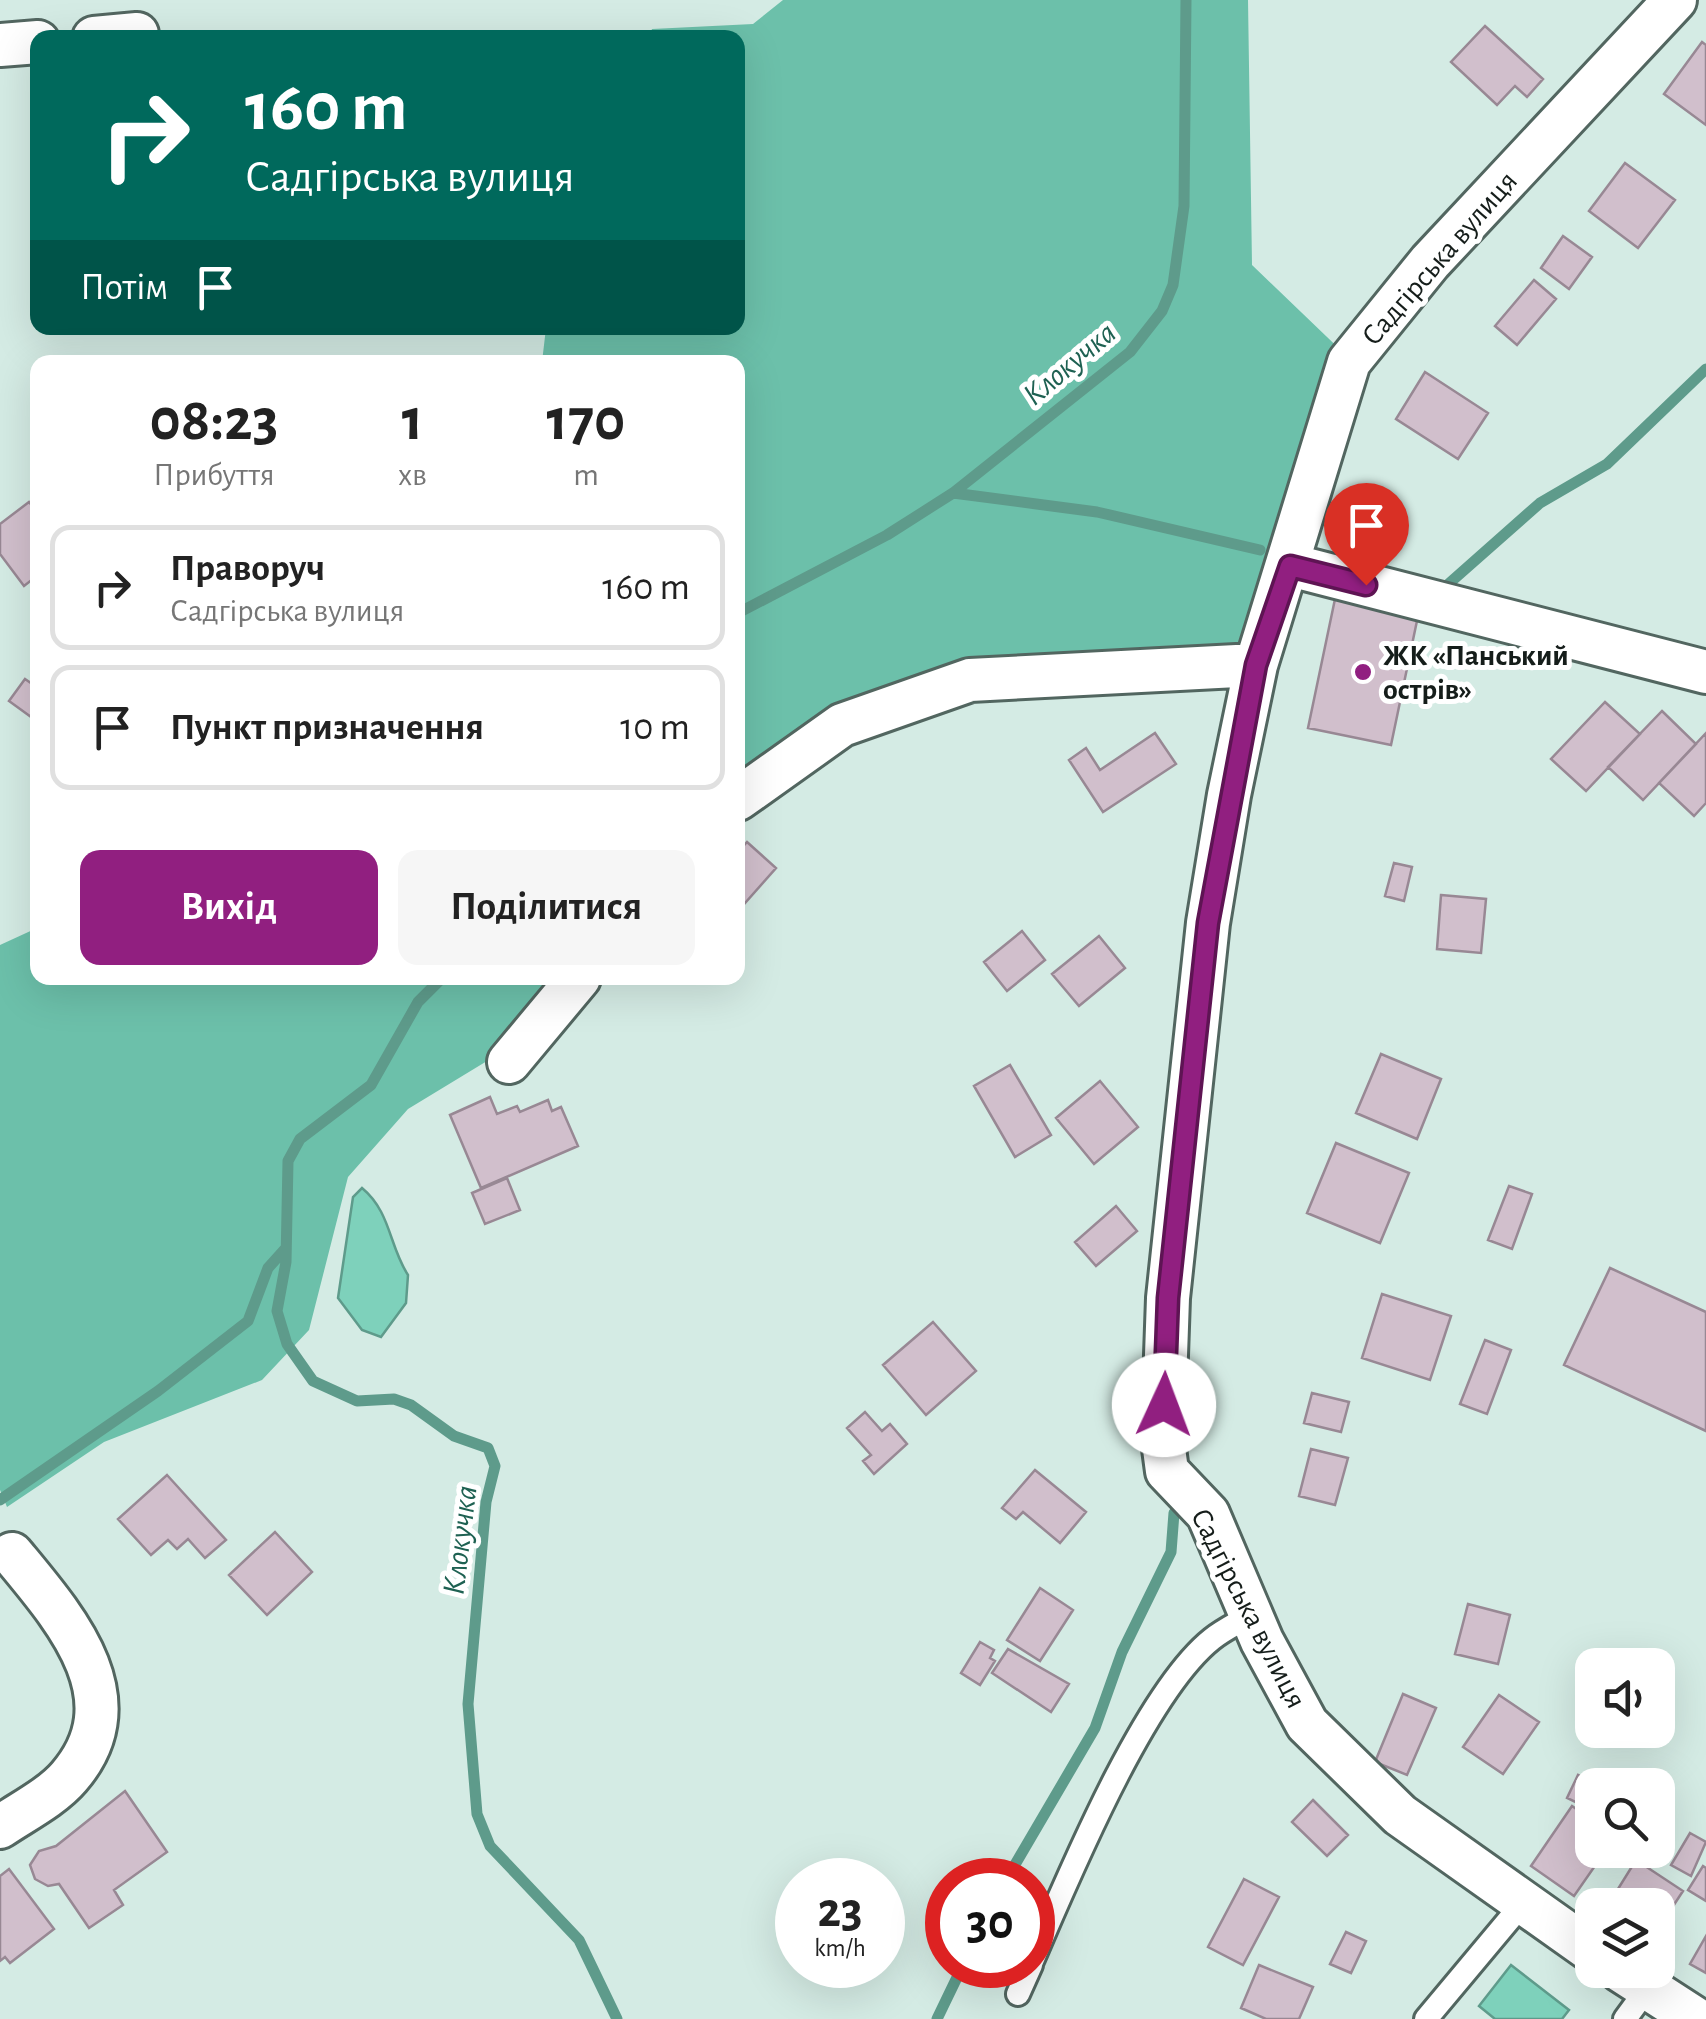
<!DOCTYPE html>
<html lang="uk">
<meta charset="utf-8">
<style>
:root{--surface:#fff;--page:#f6f6f6;--text:#222;--muted:#767676;--line:#e0e0e0;--accent:#911f80}
body{margin:0;font-family:"Alegreya Sans",sans-serif;background:var(--page);color:var(--text);height:100vh;display:flex;flex-direction:column;font-size:38px;white-space:nowrap}
*{box-sizing:border-box;margin:0}
p{font-size:32px;color:var(--muted)}
.icon{flex:none;width:55px;height:55px;fill:none;stroke:currentColor;stroke-width:2;stroke-linecap:round;stroke-linejoin:round}
.map{position:relative;flex:1;overflow:hidden}
.details{position:absolute;left:30px;top:355px;width:715px;height:630px;display:flex;flex-direction:column;background:var(--surface);border-radius:20px;box-shadow:0 10px 40px #0002}
.details>*{flex:none}
.guide{position:absolute;left:30px;top:30px;width:715px;height:305px;border-radius:20px;box-shadow:0 10px 40px #0002;background:#00695c;color:#fff;overflow:hidden}
.tools{position:absolute;left:1575px;top:1648px;display:grid;gap:20px}
.tools a{display:grid;place-items:center;width:100px;height:100px;border-radius:20px;background:var(--surface);box-shadow:0 10px 40px #0002;font-size:50px}
.speed{position:absolute;left:775px;top:1858px;display:flex;gap:20px;font-size:50px;font-weight:700;text-align:center}
.speed>*{display:grid;place-content:center;width:130px;height:130px;border-radius:50%;background:var(--surface);box-shadow:0 10px 40px #0002;line-height:1}
.speed small{font-size:25px;font-weight:400}
.speed .limit{border:15px solid #d22;background:#fff;color:#111}
.pin{position:absolute;display:grid;place-items:center;width:85px;height:85px;color:#fff;margin:-102px -42px;border-radius:50% 50% 50% 0;rotate:-45deg;box-shadow:0 0 10px #0007}
.pin .icon{rotate:45deg}
.me{position:absolute;width:110px;margin:-55px;rotate:2deg;stroke-linejoin:round;filter:drop-shadow(0 0 8px #0008)}
.turn{display:flex;align-items:center;gap:35px;height:210px;padding:0 50px;font-size:45px}
.turn .icon{width:130px;height:130px;stroke-width:2.5}
.turn b{display:block;font-size:70px;line-height:85px}
.then{display:flex;align-items:center;height:95px;padding:0 50px;background:#0003;gap:20px;font-size:38px}
.eta{display:flex;justify-content:space-evenly;align-items:center;height:170px;text-align:center}
.eta b{font-size:60px;font-weight:700;line-height:70px}
.primary-button{display:flex;gap:20px;margin-top:auto;padding:20px 50px}
.primary-button a{flex:1;height:115px;border-radius:20px;background:var(--accent);color:#fff;font-size:40px;font-weight:700;line-height:115px;text-align:center}
.primary-button a+a{background:var(--page);color:var(--text)}
ul{padding:0;list-style:none}
li{display:flex;align-items:center;gap:30px;height:125px;margin:0 20px 15px;padding:0 30px;border:5px solid var(--line);border-radius:20px}
li div{flex:1}
li b{display:block;font-size:38px}
li em{font-style:normal}
.map>svg:first-child{display:block}
.forest{fill:#6cc0aa}
.water{fill:#7ed1bb;stroke:#5e9b8b;stroke-width:2.5}
.lines{fill:none;stroke-linecap:round;stroke-linejoin:round}
.stream{stroke:#5e9b8b;stroke-width:11}
.building{fill:#d1bfcc;stroke:#988894;stroke-width:2.5}
.service-casing{stroke:#526660;stroke-width:28}
.minor-casing{stroke:#526660;stroke-width:48}
.service{stroke:#fff;stroke-width:22}
.minor{stroke:#fff;stroke-width:42}
.route-casing{stroke:#5e1453;stroke-width:25}
.route{stroke:#911f80;stroke-width:18}
.poi-dot{fill:#911f80;stroke:#fff;stroke-width:4}
.labels{text-anchor:middle;stroke-width:10;stroke-linejoin:round;paint-order:stroke}
.street-label{font-size:30px;fill:#151d1a;stroke:#fff}
.poi-label{font-size:30px;font-weight:bold;fill:#151d1a;stroke:#fff;text-anchor:start}
.water-label{font-size:32px;font-style:italic;fill:#1e6152;stroke:#fff}
</style>
<div class="map">
<svg width="1706" height="2019" viewBox="0 0 1706 2019">
<rect width="100%" height="100%" fill="#d4ebe4"/>
<path class="forest" d="M 783,0 L 1248,0 L 1252,265 L 1352,361 L 1259,668 L 970,684 L 844,729 L 738,802 L 738,362 L 542,362 L 546,328 L 738,328 L 738,38 L 649,37 L 652,29 L 753,24 Z
M 37,928 L 38,978 L 584,978 L 508,1072 L 487,1061 L 408,1109 L 348,1177 L 309,1330 L 262,1380 L 104,1442 L 7,1507 L 0,1490 L 0,945 Z"/>
<path class="water" d="M 362,1188 C 391,1212 389,1246 408,1275 L 406,1303 L 381,1337 L 362,1330 L 338,1298 L 353,1197 Z
M 1511,1965 L 1569,2010 L 1562,2019 L 1495,2019 L 1479,2006 Z"/>
<g class="lines">
<path class="stream" d="M 953,493 L 1097,512 L 1260,550
M 1437,585 L 1445,587 L 1540,503 L 1607,464 L 1706,369
M 738,613 L 887,535 L 953,493 L 1130,352 L 1162,311 L 1173,285 L 1184,206 L 1186,0
M 442,978 L 418,1002 L 371,1085 L 300,1139 L 288,1161 L 286,1262 L 277,1311 L 287,1344 L 313,1381 L 357,1401 L 394,1399 L 411,1405 L 454,1436 L 488,1448 L 495,1466 L 486,1502 L 468,1704 L 477,1814 L 490,1846 L 579,1940 L 617,2019
M 0,1500 L 158,1391 L 248,1321 L 268,1268 L 286,1248
M 1006,1880 L 1095,1728 L 1122,1652 L 1171,1552 L 1174,1513
M 937,2019 L 963,1965"/>
</g>
<path class="building" d="M 1485,26 L 1543,79 L 1527,97 L 1515,86 L 1497,105 L 1451,62 Z
M 1702,42 L 1706,45 L 1706,125 L 1664,94 Z
M 1625,163 L 1675,200 L 1638,248 L 1589,211 Z
M 1563,236 L 1592,257 L 1569,289 L 1541,268 Z
M 1534,280 L 1556,299 L 1517,345 L 1495,326 Z
M 1425,372 L 1488,413 L 1458,459 L 1396,419 Z
M 29,502 L 38,513 L 38,575 L 24,586 L 0,554 L 0,524 Z
M 1335,599 L 1418,616 L 1391,745 L 1308,728 Z
M 25,679 L 38,688 L 38,722 L 9,701 Z
M 1605,702 L 1640,734 L 1586,791 L 1551,759 Z
M 1662,711 L 1696,744 L 1643,800 L 1608,767 Z
M 1155,733 L 1176,764 L 1103,812 L 1069,760 L 1086,748 L 1100,770 Z
M 1706,733 L 1706,803 L 1694,816 L 1659,783 Z
M 747,842 L 776,868 L 738,911 L 738,852 Z
M 1394,863 L 1412,867 L 1404,901 L 1385,896 Z
M 1441,895 L 1486,899 L 1481,953 L 1437,949 Z
M 1022,931 L 1045,960 L 1007,991 L 984,962 Z
M 1099,936 L 1125,968 L 1079,1006 L 1052,974 Z
M 1381,1054 L 1441,1079 L 1417,1139 L 1356,1113 Z
M 1010,1065 L 1051,1135 L 1015,1157 L 974,1086 Z
M 1100,1081 L 1138,1127 L 1094,1164 L 1056,1118 Z
M 490,1097 L 497,1114 L 517,1106 L 520,1112 L 548,1100 L 552,1111 L 561,1107 L 578,1146 L 481,1188 L 450,1115 Z
M 1336,1143 L 1409,1173 L 1380,1243 L 1307,1213 Z
M 507,1178 L 520,1210 L 485,1224 L 472,1193 Z
M 1509,1186 L 1532,1194 L 1512,1249 L 1488,1240 Z
M 1116,1206 L 1137,1231 L 1096,1266 L 1075,1242 Z
M 1610,1268 L 1706,1312 L 1706,1431 L 1564,1365 Z
M 1382,1294 L 1451,1316 L 1430,1380 L 1362,1358 Z
M 933,1322 L 976,1371 L 926,1415 L 883,1365 Z
M 1485,1340 L 1511,1350 L 1487,1414 L 1460,1404 Z
M 1312,1393 L 1349,1402 L 1341,1432 L 1304,1423 Z
M 865,1412 L 882,1431 L 890,1424 L 907,1444 L 874,1474 L 863,1461 L 871,1455 L 847,1428 Z
M 1311,1449 L 1348,1458 L 1335,1505 L 1299,1496 Z
M 1035,1470 L 1086,1512 L 1060,1543 L 1023,1512 L 1016,1519 L 1002,1508 Z
M 167,1475 L 226,1540 L 205,1558 L 188,1539 L 177,1549 L 168,1540 L 151,1555 L 118,1519 Z
M 275,1532 L 312,1572 L 267,1615 L 229,1575 Z
M 1040,1588 L 1073,1610 L 1040,1661 L 1007,1640 Z
M 1468,1604 L 1510,1615 L 1498,1664 L 1455,1654 Z
M 980,1642 L 994,1650 L 990,1658 L 995,1661 L 980,1685 L 961,1673 Z
M 1008,1649 L 1069,1684 L 1051,1712 L 992,1673 Z
M 1403,1694 L 1436,1708 L 1407,1775 L 1375,1762 Z
M 1499,1695 L 1539,1722 L 1503,1774 L 1463,1747 Z
M 1578,1775 L 1599,1785 L 1592,1785 L 1592,1810 L 1567,1798 Z
M 125,1791 L 167,1852 L 114,1890 L 123,1905 L 89,1928 L 59,1884 L 48,1886 L 35,1879 L 30,1865 L 39,1851 L 56,1846 Z
M 1313,1800 L 1348,1835 L 1327,1856 L 1292,1822 Z
M 1572,1806 L 1592,1820 L 1592,1850 L 1606,1850 L 1574,1896 L 1531,1866 Z
M 1690,1833 L 1706,1842 L 1691,1876 L 1671,1865 Z
M 1636,1860 L 1683,1891 L 1662,1923 L 1658,1919 L 1658,1905 L 1608,1905 Z
M 1703,1866 L 1706,1868 L 1706,1901 L 1688,1890 Z
M 9,1869 L 54,1929 L 10,1963 L 5,1957 L 0,1961 L 0,1876 Z
M 1244,1879 L 1279,1897 L 1243,1965 L 1208,1947 Z
M 1346,1932 L 1366,1941 L 1351,1973 L 1330,1964 Z
M 1706,1936 L 1706,1973 L 1690,1964 Z
M 1259,1965 L 1313,1987 L 1299,2019 L 1266,2019 L 1241,2008 Z"/>
<g class="lines">
<defs>
<path id="service" d="M 1032,1961 C 1068,1878 1144,1693 1212,1639 C 1223,1630 1238,1623 1251,1615
M 1018,1994 L 1031,1965
M 1426,2019 L 1523,1903
M 1625,2019 L 1647,1989"/>
<path id="minor" d="M 94,38 L 137,34
M 0,45 L 38,42
M 1290,565 L 1706,672
M 738,799 L 842,725 L 970,680 L 1256,665
M 509,1062 L 579,978
M 0,1827 C 22,1812 52,1797 69,1777 C 137,1698 64,1617 12,1554
M 1592,1951 L 1400,1815 L 1307,1724 L 1262,1641 L 1208,1514 L 1167,1471 L 1163,1441 L 1168,1298 L 1208,923 L 1229,795 L 1256,665 L 1349,362 L 1430,262 L 1675,0
M 1620,1970 L 1696,2019"/>
</defs>
<use href="#service" class="service-casing"/>
<use href="#minor" class="minor-casing"/>
<use href="#service" class="service"/>
<use href="#minor" class="minor"/>
</g>
<g class="lines">
<defs>
<path id="route" d="M 1164,1405 L 1168,1298 L 1208,923 L 1256,665 L 1290,566 L 1366,585"/>
</defs>
<use href="#route" class="route-casing"/>
<use href="#route" class="route"/>
</g>
<circle class="poi-dot" cx="1363" cy="672" r="10"/>
<g class="labels">
<g class="street-label">
<text transform="translate(1439 258) rotate(-49)" y="10">Садгірська вулиця</text>
<text transform="translate(1249 1608) rotate(63)" y="10">Садгірська вулиця</text>
</g>
<g class="poi-label">
<text x="1383" y="665">ЖК «Панський<tspan x="1383" dy="34">острів»</tspan></text>
</g>
<g class="water-label">
<text transform="translate(1069 363) rotate(-40)" y="11">Клокучка</text>
<text transform="translate(459 1540) rotate(-83)" y="11">Клокучка</text>
</g>
</g>
</svg>
<div class="tools">
<a><svg class="icon" aria-label="sound" viewBox="0 0 24 24"><path d="M4 9h4l5-4v14l-5-4H4zM17 9q2 3 0 6"/></svg></a>
<a><svg class="icon" aria-label="search" viewBox="0 0 24 24"><circle cx="10" cy="10" r="6"/><path d="M15 15l6 6"/></svg></a>
<a><svg class="icon" aria-label="layers" viewBox="0 0 24 24"><path d="M12 4l9 5-9 5-9-5zM3 14l9 5 9-5"/></svg></a>
</div>
<div class="speed"><div>23<small>km/h</small></div><div class="limit">30</div></div>
<div class="pin" style="left:1366px;top:585px;background:#d93025"><svg class="icon" aria-label="arrive" viewBox="0 0 24 24"><path d="M6 21V4h12l-3 4 3 4H6"/></svg></div>
<svg class="me" style="left:1164px;top:1405px" viewBox="-20 -20 40 40"><circle r="19" fill="#fff"/><path d="M0-13L10 11 0 6-10 11z" fill="#911f80"/></svg>
<div class="guide">
<div class="turn"><svg class="icon" aria-label="right" viewBox="0 0 24 24"><path d="M7 20v-9h11M14 6l5 5-5 5"/></svg><div><b>160 m</b>Садгірська вулиця</div></div>
<div class="then">Потім<svg class="icon" aria-label="arrive" viewBox="0 0 24 24"><path d="M6 21V4h12l-3 4 3 4H6"/></svg></div>
</div>
<section class="details">
<div class="eta">
<div><b>08:23</b><p>Прибуття</p></div>
<div><b>1</b><p>хв</p></div>
<div><b>170</b><p>m</p></div>
</div>
<ul>
<li><svg class="icon" aria-label="right" viewBox="0 0 24 24"><path d="M7 20v-9h11M14 6l5 5-5 5"/></svg><div><b>Праворуч</b><p>Садгірська вулиця</p></div><em>160 m</em></li>
<li><svg class="icon" aria-label="arrive" viewBox="0 0 24 24"><path d="M6 21V4h12l-3 4 3 4H6"/></svg><div><b>Пункт призначення</b></div><em>10 m</em></li>
</ul>
<div class="primary-button"><a>Вихід</a><a>Поділитися</a></div>
</section>
</div>
